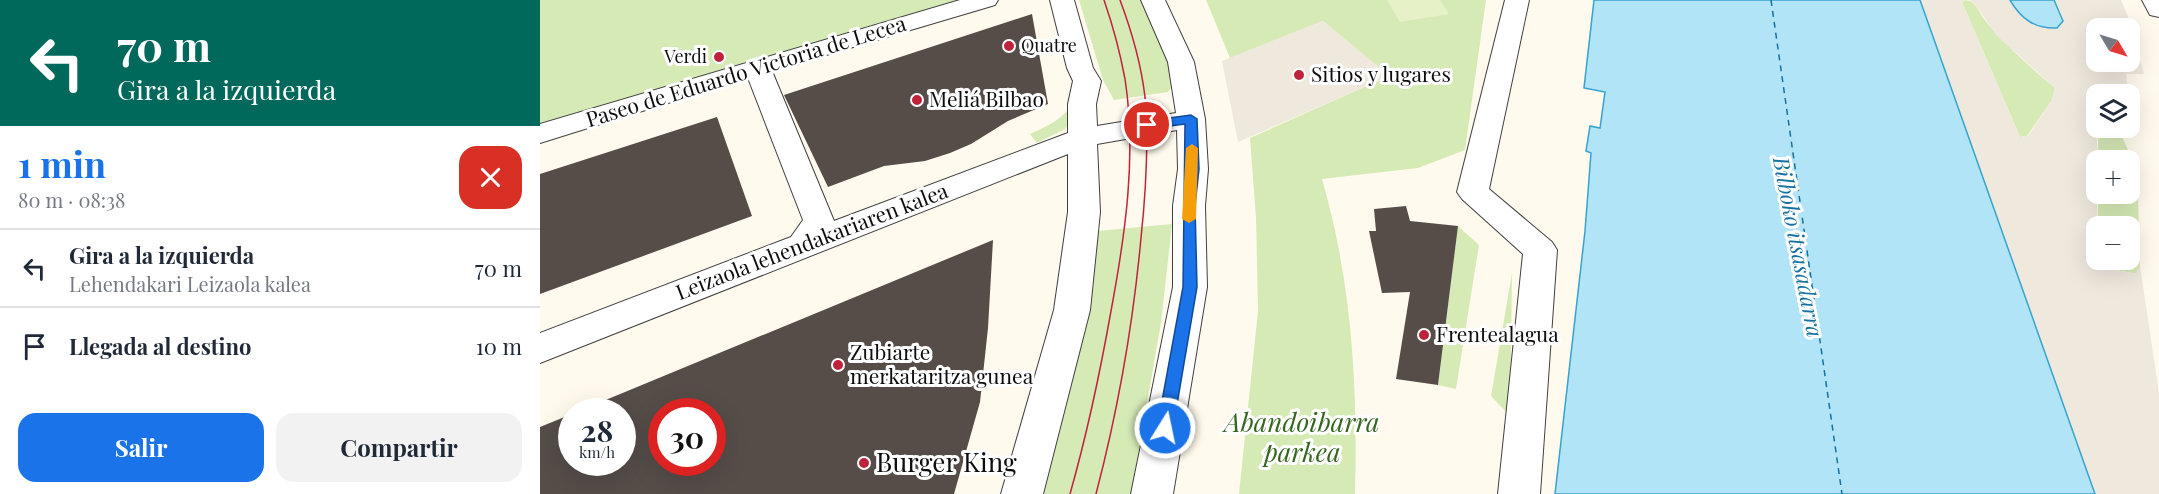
<!DOCTYPE html>
<html lang="es">
<meta charset="utf-8">
<style>
:root{--surface:#fff;--page:#f2f2f3;--text:#1f2937;--muted:#747a83;--line:#e0e1e3;--accent:#1a73e8}
body{margin:0;font-family:"Playfair Display",serif;background:var(--page);color:var(--text);height:100vh;display:flex;flex-direction:column;font-size:22px;white-space:nowrap}
*{box-sizing:border-box;margin:0}
p{font-size:20px;color:var(--muted)}
.icon{flex:none;width:33px;height:33px;fill:none;stroke:currentColor;stroke-width:2;stroke-linecap:round;stroke-linejoin:round}
.map{position:relative;flex:1;overflow:hidden}
.details{display:flex;flex-direction:column;background:var(--surface);width:540px}
.details>*{flex:none}
.guide{background:#00695c;color:#fff;overflow:hidden}
.needle{width:39px;rotate:128deg}
.buttons{position:absolute;left:1546px;top:18px;display:grid;gap:12px}
.buttons a{display:grid;place-items:center;width:54px;height:54px;border-radius:12px;background:var(--surface);box-shadow:0 6px 24px #0002;font-size:30px}
.speed{position:absolute;left:18px;top:398px;display:flex;gap:12px;font-size:30px;font-weight:700;text-align:center}
.speed>*{display:grid;place-content:center;width:78px;height:78px;border-radius:50%;background:var(--surface);box-shadow:0 6px 24px #0002;line-height:1}
.speed small{font-size:15px;font-weight:400}
.speed .limit{border:9px solid #d22;background:#fff;color:#111}
.pin{position:absolute;display:grid;place-items:center;width:51px;height:51px;color:#fff;margin:-26px;border:3px solid #fff;border-radius:50%;box-shadow:0 2px 6px #0007}
.me{position:absolute;width:66px;margin:-33px;rotate:10deg;stroke-linejoin:round;filter:drop-shadow(0 0 4px #0008)}
.turn{display:flex;align-items:center;gap:21px;height:126px;padding:0 18px;font-size:27px}
.turn .icon{width:78px;height:78px;stroke-width:2.5}
.turn b{display:block;font-size:42px;line-height:51px}
.round{display:grid;place-items:center;flex:none;width:63px;height:63px;border-radius:18px;background:var(--page)}
.summary{display:flex;align-items:center;justify-content:space-between;height:102px;padding:0 18px}
h1{font-size:36px;font-weight:700;line-height:45px;color:var(--accent)}
.action{display:flex;gap:12px;margin-top:auto;padding:12px 18px}
.action a{flex:1;height:69px;border-radius:18px;background:var(--accent);color:#fff;font-size:24px;font-weight:700;line-height:69px;text-align:center}
.action a+a{background:var(--page);color:var(--text)}
ul{padding:0;list-style:none}
li{display:flex;align-items:center;gap:18px;height:78px;padding:0 18px;border-top:2px solid var(--line)}
li div{flex:1}
li b{display:block;font-size:22px}
li em{font-style:normal}
main{display:flex;flex:1;min-height:0}
.map>svg:first-child{display:block}
.green{fill:#d6eab6}
.pitch{fill:#e7f1c8}
.plaza{fill:#efe8dd;fill-rule:evenodd}
.water{fill:#b1e4f7;stroke:#37a3cf;stroke-width:1.5}
.lines{fill:none;stroke-linecap:round;stroke-linejoin:round}
.ferry{stroke:#1572a0;stroke-width:1.5;stroke-dasharray:6 5;stroke-linecap:butt}
.building{fill:#564d49;fill-rule:evenodd}
.street-casing{stroke:#404040;stroke-width:2}
.street{fill:#fff;fill-rule:evenodd}
.tram{stroke:#bf233b;stroke-width:1.5}
.route{fill:#1a73e8;stroke:#114b97;stroke-width:1.5}
.slow{fill:#f59e0b}
.poi-dot{fill:#bf233b;stroke:#fff;stroke-width:2}
.labels{text-anchor:middle;stroke-width:6;stroke-linejoin:round;paint-order:stroke}
.far-poi-label{font-size:18px;fill:#0d0d0d;stroke:#fff;text-anchor:start}
.street-label{font-size:21px;fill:#0d0d0d;stroke:#fff}
.poi-label{font-size:21px;fill:#0d0d0d;stroke:#fff;text-anchor:start}
.water-label{font-size:22px;font-style:italic;fill:#1572a0;stroke:#fff}
.near-park-label{font-size:26px;font-style:italic;fill:#34661d;stroke:#fff}
.near-poi-label{font-size:26px;fill:#0d0d0d;stroke:#fff;text-anchor:start}
</style>
<main>
<section class="details">
<div class="guide">
<div class="turn"><svg class="icon" aria-label="left" viewBox="0 0 24 24"><path d="M17 20v-9H6M10 6l-5 5 5 5"/></svg><div><b>70 m</b>Gira a la izquierda</div></div>
</div>
<div class="summary"><div><h1>1 min</h1><p>80 m · 08:38</p></div><a class="round" style="background:#d93025;color:#fff"><svg class="icon" aria-label="close" viewBox="0 0 24 24"><path d="M6 6l12 12M18 6L6 18"/></svg></a></div>
<ul>
<li><svg class="icon" aria-label="left" viewBox="0 0 24 24"><path d="M17 20v-9H6M10 6l-5 5 5 5"/></svg><div><b>Gira a la izquierda</b><p>Lehendakari Leizaola kalea</p></div><em>70 m</em></li>
<li><svg class="icon" aria-label="arrive" viewBox="0 0 24 24"><path d="M6 21V4h12l-3 4 3 4H6"/></svg><div><b>Llegada al destino</b></div><em>10 m</em></li>
</ul>
<div class="action"><a>Salir</a><a>Compartir</a></div>
</section>
<div class="map">
<svg width="1619" height="494" viewBox="0 0 1619 494">
<rect width="100%" height="100%" fill="#fffaed"/>
<path class="green" d="M 0,0 L 420,0 L 0,128 Z
M 539,0 L 600,0 L 631,62 L 635,83 L 628,92 L 574,100 L 563,80 Z
M 666,0 L 946,0 L 925,150 L 878,168 L 782,179 C 812,282 818,388 815,494 L 699,494 L 718,311 L 716,218 L 710,138 L 849,76 L 783,21 L 690,58 Z
M 1426,0 C 1437,2 1438,11 1444,19 C 1465,45 1490,67 1515,88 L 1512,100 L 1487,136 L 1480,137 L 1422,2 Z
M 534,102 L 535,116 L 525,129 L 497,143 L 490,134 C 508,126 523,119 534,102 Z
M 1558,128 L 1578,128 L 1589,152 L 1597,162 L 1600,266 L 1596,274 L 1569,268 L 1560,260 L 1590,260 L 1590,226 L 1558,226 L 1558,194 L 1590,194 L 1590,160 L 1558,160 Z
M 632,224 L 621,323 L 591,494 L 504,494 L 558,231 Z
M 918,226 L 939,245 L 916,389 L 898,385 Z
M 972,273 L 970,416 L 951,396 Z"/>
<path class="pitch" d="M 847,0 L 900,0 L 909,14 L 860,22 Z"/>
<path class="plaza" d="M 1380,0 L 1426,0 L 1422,2 L 1480,137 L 1488,136 L 1512,100 L 1515,88 L 1456,35 L 1435,4 L 1429,0 L 1470,0 L 1474,7 L 1521,13 L 1514,0 L 1581,0 L 1589,19 L 1604,74 L 1586,74 L 1588,94 L 1557,94 L 1557,260 L 1560,260 L 1569,268 L 1585,272 L 1596,273 L 1600,266 L 1619,393 L 1619,494 L 1555,494 ZM 1557,28 L 1590,28 L 1590,62 L 1557,62 Z
M 783,21 L 850,76 L 698,142 L 682,61 Z"/>
<path class="water" d="M 1054,0 L 1380,0 L 1555,494 L 1015,494 L 1045,231 L 1051,153 L 1046,151 L 1050,126 L 1060,128 L 1065,92 L 1044,88 Z
M 1470,0 L 1514,0 L 1523,21 L 1517,28 C 1495,29 1481,19 1470,0 Z"/>
<g class="lines">
<path class="ferry" d="M 1231,0 L 1302,494"/>
</g>
<path class="building" d="M 492,14 L 508,104 L 468,121 L 431,144 L 410,153 L 385,161 L 344,166 L 288,187 L 244,95 Z
M 177,117 L 212,216 L 0,294 L 0,174 Z
M 866,206 L 870,221 L 918,226 L 898,385 L 856,379 L 870,292 L 842,293 L 829,231 L 836,231 L 834,209 Z
M 453,240 L 448,328 L 440,402 L 414,494 L 0,494 L 0,427 L 32,414 L 32,462 L 82,462 L 82,411 L 39,411 ZM 122,411 L 172,411 L 172,462 L 122,462 Z"/>
<g class="lines">
<defs>
<path id="street" d="M 420,0 L 458,0 L 455,5 L 232,71 L 294,221 L 528,133 L 528,104 L 533,81 L 527,68 L 510,0 L 534,0 L 553,68 L 561,81 L 556,104 L 557,126 L 636,113 L 628,62 L 601,0 L 625,0 L 654,62 L 665,119 L 668,169 L 665,206 L 667,287 L 633,494 L 591,494 L 633,287 L 633,206 L 638,169 L 637,130 L 557,144 L 560,212 L 550,310 L 503,494 L 461,494 L 514,310 L 528,212 L 528,154 L 0,363 L 0,333 L 251,237 L 263,220 L 208,78 L 0,143 L 0,124 Z
M 965,0 L 989,0 L 949,189 L 1012,242 L 1017,250 L 1000,494 L 958,494 L 983,254 L 922,199 L 917,192 Z
M 1602,0 L 1619,0 L 1619,17 L 1610,15 Z"/>
</defs>
<use href="#street" class="street-casing"/>
<use href="#street" class="street"/>
<path class="tram" d="M 530,494 C 547,434 560,373 571,311 C 585,236 597,156 585,79 C 580,52 573,26 564,0
M 556,494 C 578,410 593,325 601,238 C 606,191 609,144 605,97 C 601,63 592,32 580,0"/>
</g>
<path class="route" d="M 651,115 L 657,119 L 659,169 L 655,206 L 657,287 L 633,428 L 631,433 L 625,435 L 620,433 L 617,428 L 643,287 L 645,124 L 607,129 L 601,125 L 607,121 Z"/>
<path class="slow" d="M 652,144 L 658,148 L 656,219 L 649,223 L 642,219 L 646,148 Z"/>
<g class="poi-dot">
<circle cx="469" cy="46" r="6"/>
<circle cx="179" cy="57" r="6"/>
<circle cx="759" cy="75" r="6"/>
<circle cx="377" cy="100" r="6"/>
<circle cx="884" cy="335" r="6"/>
<circle cx="298" cy="365" r="6"/>
<circle cx="324" cy="463" r="6"/>
</g>
<g class="labels">
<g class="far-poi-label">
<text x="481" y="52">Quatre</text>
<text x="167" y="63" text-anchor="end">Verdi</text>
</g>
<g class="street-label">
<text transform="translate(206 72) rotate(-17)" y="7">Paseo de Eduardo Victoria de Lecea</text>
<text transform="translate(272 242) rotate(-21)" y="7">Leizaola lehendakariaren kalea</text>
</g>
<g class="poi-label">
<text x="771" y="82">Sitios y lugares</text>
<text x="389" y="107">Meliá Bilbao</text>
<text x="896" y="342">Frentealagua</text>
<text x="310" y="360">Zubiarte<tspan x="310" dy="24">merkataritza gunea</tspan></text>
</g>
<g class="water-label">
<text transform="translate(1258 247) rotate(79)" y="8">Bilboko itsasadarra</text>
</g>
<g class="near-park-label">
<text x="762" y="432">Abandoibarra<tspan x="762" dy="30">parkea</tspan></text>
</g>
<g class="near-poi-label">
<text x="336" y="472">Burger King</text>
</g>
</g>
</svg>
<div class="buttons">
<a><svg class="needle" viewBox="-14 -14 28 28"><path d="M0-13l5 13h-10z" fill="#e53935"/><path d="M0 13l5-13h-10z" fill="#747a83"/></svg></a>
<a><svg class="icon" aria-label="layers" viewBox="0 0 24 24"><path d="M12 4l9 5-9 5-9-5zM3 14l9 5 9-5"/></svg></a>
<a>+</a>
<a>−</a>
</div>
<div class="speed"><div>28<small>km/h</small></div><div class="limit">30</div></div>
<div class="pin" style="left:607px;top:125px;background:#d93025"><svg class="icon" aria-label="arrive" viewBox="0 0 24 24"><path d="M6 21V4h12l-3 4 3 4H6"/></svg></div>
<svg class="me" style="left:625px;top:428px" viewBox="-20 -20 40 40"><circle r="17" fill="#1a73e8" stroke="#fff" stroke-width="3"/><path d="M0-11L8 9 0 5-8 9z" fill="#fff"/></svg>
</div>
</main>
